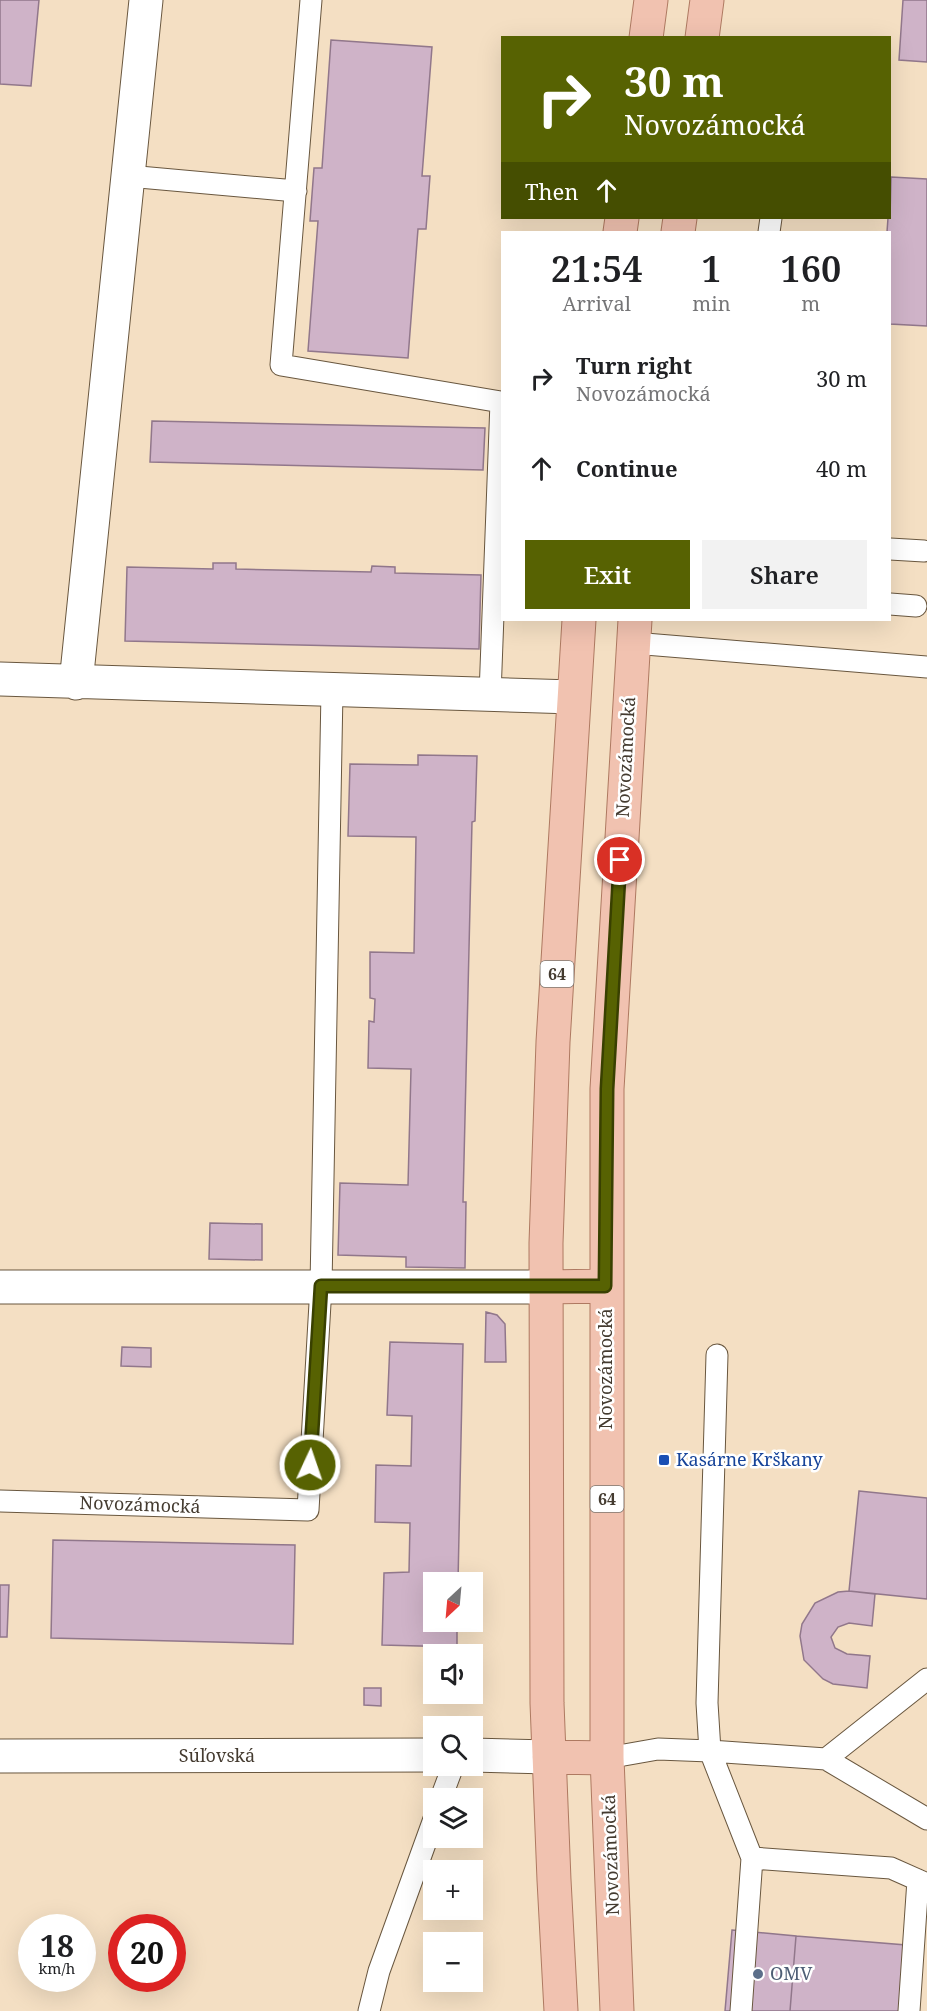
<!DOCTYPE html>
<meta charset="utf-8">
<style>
:root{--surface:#fff;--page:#f2f2f2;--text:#202124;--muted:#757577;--accent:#576202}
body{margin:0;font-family:"Noto Serif",serif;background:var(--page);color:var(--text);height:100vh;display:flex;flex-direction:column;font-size:22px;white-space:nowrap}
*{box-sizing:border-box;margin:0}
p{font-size:20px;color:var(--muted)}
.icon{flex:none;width:33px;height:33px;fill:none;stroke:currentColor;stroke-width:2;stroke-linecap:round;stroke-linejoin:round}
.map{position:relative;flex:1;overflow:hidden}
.side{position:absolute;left:501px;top:231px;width:390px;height:390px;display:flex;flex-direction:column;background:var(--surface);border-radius:0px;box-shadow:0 6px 24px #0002}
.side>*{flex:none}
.hud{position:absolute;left:501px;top:36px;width:390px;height:183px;border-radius:0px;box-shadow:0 6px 24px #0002;background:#576202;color:#fff;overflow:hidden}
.needle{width:39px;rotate:206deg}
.controls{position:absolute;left:423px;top:1572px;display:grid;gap:12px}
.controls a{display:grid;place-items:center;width:60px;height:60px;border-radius:0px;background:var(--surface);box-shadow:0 6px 24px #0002;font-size:30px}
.speed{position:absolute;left:18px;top:1914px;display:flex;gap:12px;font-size:30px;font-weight:700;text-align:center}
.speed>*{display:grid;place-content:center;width:78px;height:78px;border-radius:50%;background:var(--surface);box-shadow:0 6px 24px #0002;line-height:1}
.speed small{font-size:15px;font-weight:400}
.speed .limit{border:9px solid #d22;background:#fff;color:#111}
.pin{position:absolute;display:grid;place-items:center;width:51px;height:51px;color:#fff;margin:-26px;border:3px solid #fff;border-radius:50%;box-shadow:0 2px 6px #0007}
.me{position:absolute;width:66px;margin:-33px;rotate:3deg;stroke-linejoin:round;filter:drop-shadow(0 0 4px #0008)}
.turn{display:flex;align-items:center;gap:21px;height:126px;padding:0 24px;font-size:27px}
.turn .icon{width:78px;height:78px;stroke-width:2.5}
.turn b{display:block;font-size:42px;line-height:51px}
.then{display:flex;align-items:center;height:57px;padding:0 24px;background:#0003;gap:12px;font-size:22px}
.eta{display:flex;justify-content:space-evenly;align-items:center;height:102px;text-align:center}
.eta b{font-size:36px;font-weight:600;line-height:42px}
.cta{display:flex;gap:12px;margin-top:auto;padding:12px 24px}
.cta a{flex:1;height:69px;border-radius:0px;background:var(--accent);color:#fff;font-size:24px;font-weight:600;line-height:69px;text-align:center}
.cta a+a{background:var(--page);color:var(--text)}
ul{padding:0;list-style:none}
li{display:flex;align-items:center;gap:18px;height:90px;padding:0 24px}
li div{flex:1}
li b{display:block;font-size:22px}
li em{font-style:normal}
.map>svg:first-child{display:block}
.building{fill:#cfb3c8;stroke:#91778b;stroke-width:1.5}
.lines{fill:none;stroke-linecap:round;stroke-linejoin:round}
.service-casing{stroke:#69573f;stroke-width:23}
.minor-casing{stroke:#69573f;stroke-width:35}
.primary-casing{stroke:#ae7961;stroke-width:35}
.service{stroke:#fff;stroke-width:21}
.minor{stroke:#fff;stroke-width:33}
.primary{stroke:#f1c2b0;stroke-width:33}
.route-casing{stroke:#394001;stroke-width:15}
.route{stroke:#576202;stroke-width:10}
.transit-dot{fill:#1a4fb4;stroke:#fff;stroke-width:2}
.service-dot{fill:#5c6f8a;stroke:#fff;stroke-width:2}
.labels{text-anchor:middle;stroke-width:5;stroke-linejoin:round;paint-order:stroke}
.shield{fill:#fff;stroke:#7c766e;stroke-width:1.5}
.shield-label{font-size:16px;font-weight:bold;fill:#443b30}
.street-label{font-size:18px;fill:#443b30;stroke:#fff}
.transit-label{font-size:18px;fill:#164399;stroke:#fff;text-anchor:start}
.service-label{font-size:18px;fill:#4e5e75;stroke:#fff;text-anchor:start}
</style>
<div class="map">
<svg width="927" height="2011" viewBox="0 0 927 2011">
<rect width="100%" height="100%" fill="#f4dfc3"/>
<path class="building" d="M 0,0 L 39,0 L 31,86 L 0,84 Z
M 903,0 L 927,0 L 927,62 L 899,60 Z
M 331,40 L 432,47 L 422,176 L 430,176 L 426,229 L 418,229 L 408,358 L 308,351 L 318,221 L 310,221 L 314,168 L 322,168 Z
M 891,177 L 927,179 L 927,326 L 890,324 L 890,232 L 887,232 L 888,218 L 890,218 Z
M 152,421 L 485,428 L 483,470 L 150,462 Z
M 213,563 L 236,563 L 236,569 L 371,572 L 372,566 L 395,567 L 395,573 L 481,575 L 479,649 L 125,641 L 127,567 L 213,569 Z
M 418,755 L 477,756 L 475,821 L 472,822 L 463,1202 L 466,1202 L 465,1268 L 406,1267 L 406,1257 L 338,1255 L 340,1183 L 408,1185 L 411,1069 L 368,1068 L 369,1021 L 374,1022 L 375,999 L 370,998 L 370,952 L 414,953 L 416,837 L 348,836 L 350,764 L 418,765 Z
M 210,1223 L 262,1224 L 262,1260 L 209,1259 Z
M 486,1312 L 497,1315 L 505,1324 L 506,1362 L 485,1362 Z
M 390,1342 L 463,1344 L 458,1582 L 434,1582 L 434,1622 L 457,1622 L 457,1647 L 382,1645 L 384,1573 L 409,1572 L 410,1523 L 375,1522 L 376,1465 L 411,1466 L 412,1416 L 387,1415 Z
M 122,1347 L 151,1348 L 151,1367 L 121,1366 Z
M 859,1491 L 927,1498 L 927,1599 L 849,1591 Z
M 53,1540 L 295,1545 L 293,1644 L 51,1638 Z
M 0,1585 L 9,1585 L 7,1637 L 0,1637 Z
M 849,1591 L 875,1594 L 872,1626 L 849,1623 L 838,1627 L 831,1637 L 835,1648 L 847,1654 L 870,1656 L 867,1688 L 833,1684 L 823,1679 L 804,1660 L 800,1636 L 802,1624 L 815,1603 L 838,1592 Z
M 364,1688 L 381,1688 L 381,1706 L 364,1705 Z
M 732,1930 L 796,1936 L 790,2011 L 725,2011 Z
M 796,1936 L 906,1945 L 900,2011 L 790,2011 Z"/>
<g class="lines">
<defs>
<path id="service" d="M 311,0 L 281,365 L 501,402 L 490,695
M 128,176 L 296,191
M 769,232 L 771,218
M 890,549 L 924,551
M 890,604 L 916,606
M 633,643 L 927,667
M 717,1355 L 707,1703 L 710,1751 L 826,1759 L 927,1819
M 0,1501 L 308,1510 L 321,1286 L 332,691
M 607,1758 L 658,1749 L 710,1751 L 752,1858 L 741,2011
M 826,1759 L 927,1679
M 441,1798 L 453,1766
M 752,1858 L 891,1868 L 927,1884
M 369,2011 L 379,1971 L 434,1819
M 909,2011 L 918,1880"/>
<path id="minor" d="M 0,679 L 573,697
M 76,683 L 146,0
M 0,1287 L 546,1287
M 472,1755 L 549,1757
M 0,1756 L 434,1755"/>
<path id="primary" d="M 646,38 L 651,0
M 702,38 L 707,0
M 620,232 L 622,218
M 678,232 L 680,218
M 546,1287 L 605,1286
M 549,1757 L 607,1758
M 561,2011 L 554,1880 L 547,1703 L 546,1243 L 553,1042 L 579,620
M 617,2011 L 607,1758 L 607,1089 L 635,620"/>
</defs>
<use href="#service" class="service-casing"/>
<use href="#minor" class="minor-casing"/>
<use href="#primary" class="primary-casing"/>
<use href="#service" class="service"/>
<use href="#minor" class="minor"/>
<use href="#primary" class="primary"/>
</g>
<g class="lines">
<defs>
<path id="route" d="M 310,1465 L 321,1286 L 605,1286 L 607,1089 L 620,860"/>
</defs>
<use href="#route" class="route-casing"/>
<use href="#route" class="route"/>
</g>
<rect class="transit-dot" x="658" y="1454" width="12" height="12" rx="3"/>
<circle class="service-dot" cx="758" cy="1974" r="6"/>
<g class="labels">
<g class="shield">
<rect x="540.5" y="961" width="33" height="26" rx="4.5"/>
<rect x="590.5" y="1486" width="33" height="26" rx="4.5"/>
</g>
<g class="shield-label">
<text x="557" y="980">64</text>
<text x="607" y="1505">64</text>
</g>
<g class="street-label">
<text transform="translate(626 757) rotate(-87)" y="6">Novozámocká</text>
<text transform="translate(606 1369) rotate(-90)" y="6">Novozámocká</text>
<text transform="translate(140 1505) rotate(2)" y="6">Novozámocká</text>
<text x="217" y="1762">Súľovská</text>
<text transform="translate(611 1855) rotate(-92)" y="6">Novozámocká</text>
</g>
<g class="transit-label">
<text x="676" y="1466">Kasárne Krškany</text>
</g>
<g class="service-label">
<text x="770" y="1980">OMV</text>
</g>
</g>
</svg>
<div class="controls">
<a><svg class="needle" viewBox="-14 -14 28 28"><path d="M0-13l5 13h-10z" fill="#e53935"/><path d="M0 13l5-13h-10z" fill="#757577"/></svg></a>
<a><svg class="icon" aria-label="sound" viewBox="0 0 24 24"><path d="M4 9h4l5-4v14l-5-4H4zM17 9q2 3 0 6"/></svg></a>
<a><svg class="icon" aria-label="search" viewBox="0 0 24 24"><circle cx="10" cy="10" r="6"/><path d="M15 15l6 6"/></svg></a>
<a><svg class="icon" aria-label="layers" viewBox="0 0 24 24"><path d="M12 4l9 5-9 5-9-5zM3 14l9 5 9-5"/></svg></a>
<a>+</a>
<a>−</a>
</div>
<div class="speed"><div>18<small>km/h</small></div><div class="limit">20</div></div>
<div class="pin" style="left:620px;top:860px;background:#d93025"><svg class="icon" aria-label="arrive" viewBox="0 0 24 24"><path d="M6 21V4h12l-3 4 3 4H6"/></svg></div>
<svg class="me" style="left:310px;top:1465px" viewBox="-20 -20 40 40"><circle r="17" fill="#576202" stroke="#fff" stroke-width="3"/><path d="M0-11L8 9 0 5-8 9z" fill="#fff"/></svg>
<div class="hud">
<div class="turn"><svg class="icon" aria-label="right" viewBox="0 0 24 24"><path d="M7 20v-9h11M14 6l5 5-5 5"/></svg><div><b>30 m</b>Novozámocká</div></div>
<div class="then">Then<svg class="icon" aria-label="ahead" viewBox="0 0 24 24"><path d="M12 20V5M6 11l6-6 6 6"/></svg></div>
</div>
<section class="side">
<div class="eta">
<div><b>21:54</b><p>Arrival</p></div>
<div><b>1</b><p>min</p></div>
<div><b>160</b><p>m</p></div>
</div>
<ul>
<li><svg class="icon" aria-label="right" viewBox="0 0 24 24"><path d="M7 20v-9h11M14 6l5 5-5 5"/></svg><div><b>Turn right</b><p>Novozámocká</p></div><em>30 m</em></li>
<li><svg class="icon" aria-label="ahead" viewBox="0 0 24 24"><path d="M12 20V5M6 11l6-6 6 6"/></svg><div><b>Continue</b></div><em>40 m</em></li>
</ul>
<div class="cta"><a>Exit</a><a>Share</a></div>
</section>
</div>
